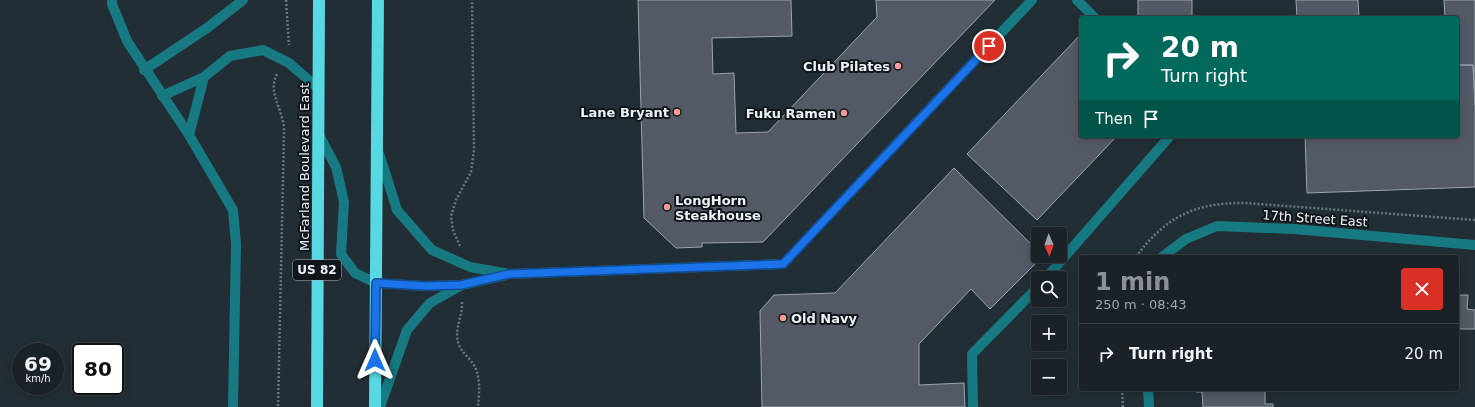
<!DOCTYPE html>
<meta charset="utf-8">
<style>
:root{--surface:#1a2228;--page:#272f34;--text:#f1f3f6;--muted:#9fa4a8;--line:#383f45;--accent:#8c9099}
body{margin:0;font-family:"DejaVu Sans",sans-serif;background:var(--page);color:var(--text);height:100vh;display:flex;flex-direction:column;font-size:15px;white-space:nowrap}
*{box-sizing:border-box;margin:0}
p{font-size:13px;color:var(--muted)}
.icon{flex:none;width:22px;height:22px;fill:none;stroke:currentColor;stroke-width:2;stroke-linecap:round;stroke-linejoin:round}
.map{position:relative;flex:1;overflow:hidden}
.details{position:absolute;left:1079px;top:255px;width:380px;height:136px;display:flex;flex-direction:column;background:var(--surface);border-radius:4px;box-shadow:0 2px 10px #0003,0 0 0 1px var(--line)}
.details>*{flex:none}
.top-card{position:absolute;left:1079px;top:16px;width:380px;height:122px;border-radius:4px;box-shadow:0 2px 10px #0003,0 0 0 1px var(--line);background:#00695c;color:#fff;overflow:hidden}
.needle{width:26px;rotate:178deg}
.fabs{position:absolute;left:1031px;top:227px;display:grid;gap:8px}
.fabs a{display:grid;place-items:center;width:36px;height:36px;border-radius:4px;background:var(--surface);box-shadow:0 2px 10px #0003,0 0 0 1px var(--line);font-size:20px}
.speed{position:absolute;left:12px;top:343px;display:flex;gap:8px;font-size:20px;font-weight:700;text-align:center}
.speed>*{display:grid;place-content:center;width:52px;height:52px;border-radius:50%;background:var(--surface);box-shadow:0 2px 10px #0003,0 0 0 1px var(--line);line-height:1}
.speed small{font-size:10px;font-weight:400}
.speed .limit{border:2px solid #111;border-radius:6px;background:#fff;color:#111}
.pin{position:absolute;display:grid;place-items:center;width:34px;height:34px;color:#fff;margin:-17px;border:2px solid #fff;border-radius:50%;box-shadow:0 1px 4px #0007}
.me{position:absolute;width:44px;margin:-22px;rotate:0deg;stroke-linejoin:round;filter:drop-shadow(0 0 3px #0008)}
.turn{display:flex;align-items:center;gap:14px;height:84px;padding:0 16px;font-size:18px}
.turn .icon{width:52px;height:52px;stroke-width:2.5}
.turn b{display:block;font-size:28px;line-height:34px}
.then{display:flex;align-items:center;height:38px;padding:0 16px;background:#0003;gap:8px;font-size:15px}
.round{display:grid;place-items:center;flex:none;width:42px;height:42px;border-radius:4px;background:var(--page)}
.overview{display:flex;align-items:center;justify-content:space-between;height:68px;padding:0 16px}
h1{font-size:24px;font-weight:700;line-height:30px;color:var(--accent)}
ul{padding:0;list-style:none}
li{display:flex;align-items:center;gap:12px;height:60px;padding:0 16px;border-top:1px solid var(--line)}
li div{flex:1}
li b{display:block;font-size:15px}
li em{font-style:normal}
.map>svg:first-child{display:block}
.building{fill:#535a65;stroke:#9ca3b0}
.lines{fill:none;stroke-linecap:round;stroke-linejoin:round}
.path{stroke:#6b767c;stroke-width:2.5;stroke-dasharray:2 2;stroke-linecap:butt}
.minor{stroke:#177981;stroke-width:10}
.highway{stroke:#57d8e2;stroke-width:12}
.route-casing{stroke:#114b97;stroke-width:10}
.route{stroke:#1a73e8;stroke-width:7}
.poi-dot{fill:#f59b9a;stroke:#101619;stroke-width:1.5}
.labels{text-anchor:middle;stroke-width:4;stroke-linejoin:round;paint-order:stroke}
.shield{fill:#101619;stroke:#aab1b5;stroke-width:1}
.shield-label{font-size:12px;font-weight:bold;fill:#ecf3f8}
.poi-label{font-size:13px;font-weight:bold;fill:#ecf3f8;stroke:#101619;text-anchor:end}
.street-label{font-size:13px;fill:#ecf3f8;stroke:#101619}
</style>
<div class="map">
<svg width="1475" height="407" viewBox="0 0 1475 407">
<rect width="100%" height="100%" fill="#222e35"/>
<path class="building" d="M 638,0 L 791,0 L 792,36 L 712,38 L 713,74 L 734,73 L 736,133 L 768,132 L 877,17 L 876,0 L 995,0 L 763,242 L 702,243 L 702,247 L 676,248 L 644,218 Z
M 1138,0 L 1192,0 L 1192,18 L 1138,18 Z
M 1296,0 L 1358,0 L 1359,18 L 1297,18 Z
M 1444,0 L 1475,0 L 1475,105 L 1473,65 L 1457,65 L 1457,18 L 1445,18 Z
M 1081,34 L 1081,136 L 1117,136 L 1037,220 L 967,154 Z
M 1457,65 L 1473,65 L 1475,105 L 1475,187 L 1307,193 L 1305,136 L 1457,136 Z
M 954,168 L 1038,251 L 1038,256 L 1043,256 L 990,309 L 971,289 L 919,344 L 919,385 L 964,383 L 965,407 L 762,407 L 760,311 L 774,295 L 835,293 Z
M 1457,293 L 1457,295 L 1468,295 L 1467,309 L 1475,310 L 1475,329 L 1457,329 Z
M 1196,389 L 1270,389 L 1265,390 L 1265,404 L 1273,404 L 1273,407 L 1203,407 L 1202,392 L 1196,392 Z"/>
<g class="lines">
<path class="path" d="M 286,0 L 289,45
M 277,74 C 269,90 278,102 282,118 C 284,123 284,129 284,134 L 278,407
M 460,246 L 453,230 L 451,216 L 456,200 L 471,172 L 474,150 L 472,0
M 1136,257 C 1165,217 1196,202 1245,203 L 1475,220
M 462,302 C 463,317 453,330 459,345 C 462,353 471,359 475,367 C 481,380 479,394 478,407
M 1122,389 L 1123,407"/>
<path class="minor" d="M 112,0 L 112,4 L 127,41 L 189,135 L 233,210 L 236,244 L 233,407
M 1077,0 L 1095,18
M 144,70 L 207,28 L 243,0
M 162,96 L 204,77 L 230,56 L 263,50 L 289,63 L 319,89
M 318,133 L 336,167 L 344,202 L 341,254 L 355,273 L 376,283 L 425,286 L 461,285 L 506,275
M 189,135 L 204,77
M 379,153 L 397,210 L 432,250 L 470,267 L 509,274 L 783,264 L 1032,0
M 1162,257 L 1186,239 L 1217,226 L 1294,229 L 1475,245
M 1046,278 L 1170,136
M 1148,389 L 1149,407
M 380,407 L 407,330 L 430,303 L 460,286
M 973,407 L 972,354 L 1038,287"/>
<path class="highway" d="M 317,407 L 319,0
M 375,407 L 378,0"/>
</g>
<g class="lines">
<defs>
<path id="route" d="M 375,360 L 376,283 L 425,286 L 461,285 L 509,274 L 783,264 L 989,46"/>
</defs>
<use href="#route" class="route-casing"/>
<use href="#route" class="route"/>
</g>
<g class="poi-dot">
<circle cx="898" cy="66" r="4"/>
<circle cx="677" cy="112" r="4"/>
<circle cx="844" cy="113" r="4"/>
<circle cx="667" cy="207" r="4"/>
<circle cx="783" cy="318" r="4"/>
</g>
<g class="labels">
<rect class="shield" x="293" y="260" width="48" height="20" rx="3"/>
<g class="shield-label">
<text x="317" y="274">US 82</text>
</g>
<g class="poi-label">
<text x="890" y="71">Club Pilates</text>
<text x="669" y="117">Lane Bryant</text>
<text x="836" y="118">Fuku Ramen</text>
<text x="675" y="205" text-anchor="start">LongHorn<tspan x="675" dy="15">Steakhouse</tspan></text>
<text x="791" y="323" text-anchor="start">Old Navy</text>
</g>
<g class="street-label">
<text transform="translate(304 167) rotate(-90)" y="5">McFarland Boulevard East</text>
<text transform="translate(1315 218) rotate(4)" y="5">17th Street East</text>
</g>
</g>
</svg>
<div class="fabs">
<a><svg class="needle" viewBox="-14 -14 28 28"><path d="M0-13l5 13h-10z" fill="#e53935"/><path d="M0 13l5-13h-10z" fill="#9fa4a8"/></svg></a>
<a><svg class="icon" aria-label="search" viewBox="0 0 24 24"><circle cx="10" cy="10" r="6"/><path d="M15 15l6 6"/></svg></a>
<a>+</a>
<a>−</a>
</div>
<div class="speed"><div>69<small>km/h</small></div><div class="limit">80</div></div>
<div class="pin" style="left:989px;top:46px;background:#d93025"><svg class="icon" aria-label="arrive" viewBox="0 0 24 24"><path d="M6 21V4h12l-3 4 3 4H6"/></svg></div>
<svg class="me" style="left:375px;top:360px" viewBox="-20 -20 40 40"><path d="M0-17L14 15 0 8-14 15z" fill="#1a73e8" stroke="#fff" stroke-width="4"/></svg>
<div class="top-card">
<div class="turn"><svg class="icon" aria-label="right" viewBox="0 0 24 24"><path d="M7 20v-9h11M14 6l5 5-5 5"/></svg><div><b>20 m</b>Turn right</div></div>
<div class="then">Then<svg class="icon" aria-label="arrive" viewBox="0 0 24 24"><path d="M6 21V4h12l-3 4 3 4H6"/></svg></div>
</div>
<section class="details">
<div class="overview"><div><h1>1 min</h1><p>250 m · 08:43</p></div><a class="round" style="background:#d93025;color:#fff"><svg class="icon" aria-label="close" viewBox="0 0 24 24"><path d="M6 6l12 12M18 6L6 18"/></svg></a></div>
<ul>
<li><svg class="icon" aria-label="right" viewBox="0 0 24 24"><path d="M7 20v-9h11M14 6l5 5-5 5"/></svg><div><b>Turn right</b></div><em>20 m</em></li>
</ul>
</section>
</div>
